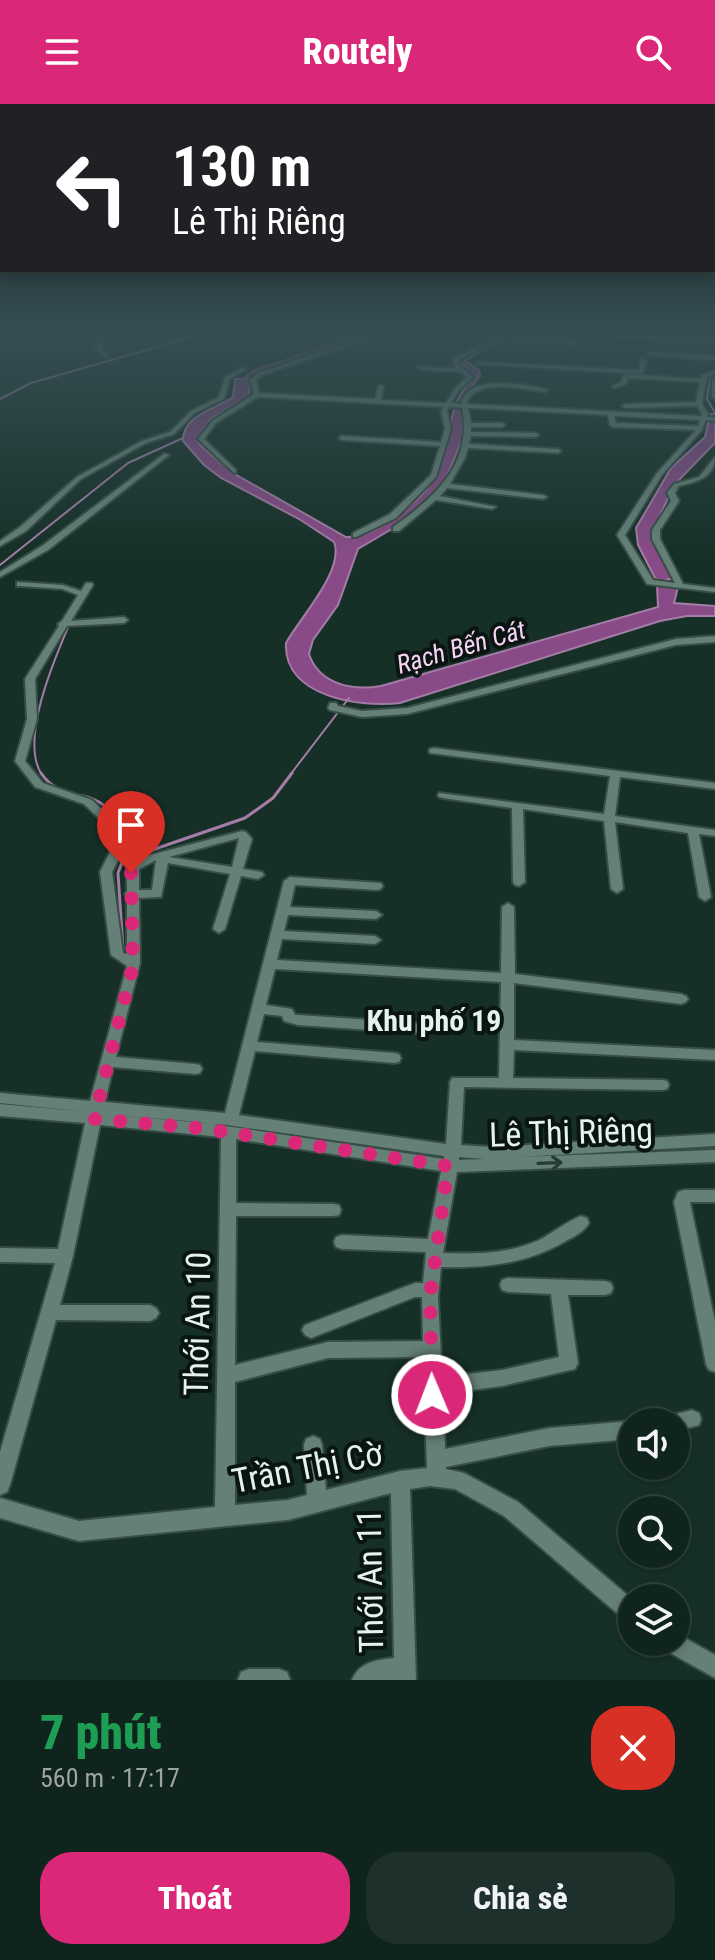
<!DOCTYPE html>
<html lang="vi">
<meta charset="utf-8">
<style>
:root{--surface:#10241e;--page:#1e302b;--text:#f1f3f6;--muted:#9ca4a4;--line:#30413c;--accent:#db2777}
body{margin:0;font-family:"Roboto Condensed",sans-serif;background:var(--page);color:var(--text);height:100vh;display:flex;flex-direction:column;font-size:30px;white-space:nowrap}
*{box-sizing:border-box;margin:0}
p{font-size:26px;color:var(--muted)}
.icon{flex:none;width:44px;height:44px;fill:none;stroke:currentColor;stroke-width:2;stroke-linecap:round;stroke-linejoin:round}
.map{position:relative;height:1576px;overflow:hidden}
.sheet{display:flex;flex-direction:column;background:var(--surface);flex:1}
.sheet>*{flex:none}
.banner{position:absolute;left:0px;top:0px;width:716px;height:168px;box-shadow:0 4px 12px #0003,0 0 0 2px var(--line);background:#202124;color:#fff;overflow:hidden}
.controls{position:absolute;left:618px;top:1304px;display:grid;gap:16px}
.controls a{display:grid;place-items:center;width:72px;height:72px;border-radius:50%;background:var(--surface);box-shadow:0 4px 12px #0003,0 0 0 2px var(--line);font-size:40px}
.pin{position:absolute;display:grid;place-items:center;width:68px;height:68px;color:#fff;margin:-82px -34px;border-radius:50% 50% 50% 0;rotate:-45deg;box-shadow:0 0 8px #0007}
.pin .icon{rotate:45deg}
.me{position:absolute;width:88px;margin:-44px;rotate:359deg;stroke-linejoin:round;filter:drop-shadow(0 0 6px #0008)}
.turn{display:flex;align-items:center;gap:28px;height:168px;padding:0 40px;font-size:36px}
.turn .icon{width:104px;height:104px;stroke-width:2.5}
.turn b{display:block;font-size:56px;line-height:68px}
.round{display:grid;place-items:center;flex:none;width:84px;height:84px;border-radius:32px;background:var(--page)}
.summary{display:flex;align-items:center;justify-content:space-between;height:136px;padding:0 40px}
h1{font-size:48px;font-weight:800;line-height:60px;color:#1e9e55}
.cta{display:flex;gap:16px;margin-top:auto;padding:16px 40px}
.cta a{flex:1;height:92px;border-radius:32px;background:var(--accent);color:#fff;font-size:32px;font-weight:800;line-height:92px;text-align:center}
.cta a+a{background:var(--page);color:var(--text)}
header{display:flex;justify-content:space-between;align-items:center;height:104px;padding:0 40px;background:var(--accent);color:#fff;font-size:36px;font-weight:800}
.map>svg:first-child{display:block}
.water{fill:#884b87;stroke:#a47da6;stroke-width:2}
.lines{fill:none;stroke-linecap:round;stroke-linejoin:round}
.stream-far1{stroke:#a47da6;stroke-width:2}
.stream{stroke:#a47da6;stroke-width:3}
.canal{fill:#884b87;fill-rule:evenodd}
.minor-casing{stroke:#374d46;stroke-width:4}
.minor{fill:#658077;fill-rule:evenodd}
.oneway{stroke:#2a3a35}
.route{stroke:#db2777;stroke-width:14;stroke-dasharray:0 25.2}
.labels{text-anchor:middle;stroke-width:8;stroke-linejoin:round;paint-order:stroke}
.far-water-label{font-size:26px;font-style:italic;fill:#f8d5f7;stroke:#0a1512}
.neighbourhood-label{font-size:30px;font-weight:bold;fill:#e4f3ed;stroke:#0a1512}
.near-street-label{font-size:34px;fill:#e4f3ed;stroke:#0a1512}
</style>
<header><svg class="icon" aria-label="menu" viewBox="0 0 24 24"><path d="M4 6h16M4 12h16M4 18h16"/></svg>Routely<svg class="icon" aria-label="search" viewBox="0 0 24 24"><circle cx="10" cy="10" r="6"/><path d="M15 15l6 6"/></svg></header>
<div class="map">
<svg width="715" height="1576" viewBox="0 0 715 1576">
<rect width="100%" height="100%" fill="#163028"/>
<path class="water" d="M 508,230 L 512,230 L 465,256 L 479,266 L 480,272 L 463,293 L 462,336 L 445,377 L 402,419 L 358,445 L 338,501 L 313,536 L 309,550 C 319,580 352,587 381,582 L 658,503 L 657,481 L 664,479 L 655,474 L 638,441 L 636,424 L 671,364 L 705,333 L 710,310 L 715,310 L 715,339 L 674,381 L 652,429 L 673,474 L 666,476 L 678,483 L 674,499 L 715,502 L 715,512 L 687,512 L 660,517 L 400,599 C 361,604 283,593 286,539 C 299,515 345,466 334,438 L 299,415 L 221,374 L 204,361 L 183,337 C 182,312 215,305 233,293 L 235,275 L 250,275 L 249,292 L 211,315 L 197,335 L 200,341 L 233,369 L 346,433 C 375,435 429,392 439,366 C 453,331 445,303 473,274 L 458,256 Z"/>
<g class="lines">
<path class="stream-far1" d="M 715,272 L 710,274 L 707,295 L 715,309
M 0,295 L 31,279 L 203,230
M 0,461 L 128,359 L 183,334
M 42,671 C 19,637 54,556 69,521
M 290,671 L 349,594"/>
<path class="stream" d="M 41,669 C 67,708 108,667 133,751
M 123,845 L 118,769 L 123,756 L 245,714 L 273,694 L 292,669"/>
<path class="canal" d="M 360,230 L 367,230 L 256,268 L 245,276 L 241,275 L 252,266 Z"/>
<defs>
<path id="minor" d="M 98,230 L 104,230 L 101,244 L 109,253 L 105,253 L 95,244 Z
M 377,230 L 384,230 L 262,271 L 256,276 L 259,289 L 375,295 L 378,283 L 381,281 L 384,283 L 381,296 L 446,299 L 455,284 L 467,273 L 460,268 L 420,266 L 418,263 L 455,264 L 453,255 L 501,230 L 507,230 L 458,257 L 459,261 L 473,273 L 459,286 L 451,299 L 462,300 L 461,297 C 465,291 468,286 475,283 C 493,276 531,280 548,286 L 545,288 C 521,286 482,273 467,297 L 468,300 L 701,312 L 702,310 L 697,302 L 625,304 L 622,302 L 625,300 L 696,298 L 700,278 L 628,274 L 626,280 L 615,284 L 612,282 L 621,278 L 623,272 L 626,270 L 701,275 L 702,271 L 715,266 L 715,270 L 707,273 L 702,300 L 708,310 L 707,313 L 715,313 L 715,317 L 706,316 L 702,326 L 662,371 L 625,431 L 653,476 L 675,479 L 652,435 L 652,426 L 671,397 L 667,389 L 674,380 L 699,373 L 715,353 C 714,374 696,378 679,382 L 675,389 L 679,397 L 660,426 L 660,435 L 683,480 L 715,484 L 715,488 L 647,480 L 617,431 L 657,369 L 696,326 L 613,323 L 610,321 L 608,311 L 468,304 L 471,319 L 502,319 L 505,321 L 502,323 L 471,323 L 471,328 L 536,329 L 539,331 L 536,333 L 471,332 L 469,340 L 558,345 L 561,347 L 558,349 L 468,344 L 465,354 L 450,380 L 543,391 L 547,393 L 543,395 L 447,384 L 440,392 L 496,403 L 492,405 L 436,396 L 399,427 L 393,427 L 393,423 C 435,393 473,360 462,304 L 449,303 L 447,307 L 451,325 L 436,373 L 396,414 L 356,433 L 353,433 L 353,429 L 390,410 L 431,371 L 440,342 L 342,336 L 339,334 L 342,332 L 441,338 L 445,325 L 441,307 L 444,303 L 258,293 L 216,319 L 204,335 L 236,366 L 236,368 L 234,369 L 198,335 L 212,317 L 254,290 L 250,276 L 258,269 ZM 614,312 L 700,316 L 698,322 L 616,319 Z
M 582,230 L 715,235 L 715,239 L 584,232 Z
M 509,233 L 575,236 L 578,238 L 575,240 L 507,236 Z
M 649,248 L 715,252 L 715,256 L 647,251 Z
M 643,254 L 646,256 L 644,268 L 641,270 L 476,260 L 479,258 L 639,266 L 640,256 Z
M 241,264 L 246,265 L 230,275 L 224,295 L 195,309 L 174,330 L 146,339 L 81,375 L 26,427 L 0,442 L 0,437 L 20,423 L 77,373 L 142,337 L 170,328 L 191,307 L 219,293 L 225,273 Z
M 715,274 L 715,295 L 712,293 L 712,276 Z
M 164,350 L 169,351 L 48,446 L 0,473 L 0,468 L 42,442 Z
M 17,478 L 63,481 L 81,487 L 86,479 L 92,479 L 93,481 L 71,517 L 124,513 L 128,516 L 124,519 L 67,522 L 35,575 L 37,615 L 25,657 L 43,679 L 92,696 L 120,723 L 123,746 L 112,768 L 123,849 L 127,850 L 127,793 L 125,790 L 127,787 L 127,763 L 129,761 L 150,751 L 242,727 L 246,728 L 252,735 L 243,765 L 262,768 L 264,771 L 258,775 L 241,772 L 225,825 L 219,829 L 213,825 L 230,770 L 168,759 L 161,793 L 139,794 L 140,859 L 116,953 L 195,960 L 200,961 L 202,965 L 200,969 L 195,970 L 113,963 L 105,998 L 225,1009 L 284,777 L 290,773 L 381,779 L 383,782 L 381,785 L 377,786 L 295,781 L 290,803 L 376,807 L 382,811 L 376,815 L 288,811 L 284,827 L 375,832 L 381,836 L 375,840 L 282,835 L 277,856 L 501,869 L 502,803 L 508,799 L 514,803 L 515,870 L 681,890 L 686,892 L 688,895 L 686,898 L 681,900 L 514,879 L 514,936 L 715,946 L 715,956 L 514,946 L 513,974 L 662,976 L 667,977 L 669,981 L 667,985 L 662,986 L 464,983 L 461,1041 L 491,1043 L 715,1030 L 715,1042 L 519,1053 L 715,1046 L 715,1058 L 457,1068 L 443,1149 C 474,1150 507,1150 537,1137 C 552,1130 565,1118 581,1112 L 587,1114 L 589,1119 C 584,1128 573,1133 564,1138 C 526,1160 485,1164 441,1163 L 438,1193 L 442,1273 L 502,1266 L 559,1253 L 551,1190 L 508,1188 L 502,1186 L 500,1181 L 502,1176 L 508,1174 L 605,1177 L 611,1179 L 613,1184 L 611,1189 L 605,1191 L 568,1191 L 578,1259 L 575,1265 L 502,1282 L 443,1290 L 445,1345 L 549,1324 L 632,1317 L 634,1318 L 632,1318 L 632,1335 L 549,1342 L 446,1363 L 446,1365 L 464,1369 L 518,1398 L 632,1495 L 632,1519 L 625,1516 L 504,1412 L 455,1385 L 430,1382 L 410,1385 L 416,1576 L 352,1576 C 359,1558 377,1556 394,1554 L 391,1389 L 288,1416 L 79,1437 L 0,1414 L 0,1394 L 79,1417 L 215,1403 L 221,1033 L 100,1021 L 73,1152 L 60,1201 L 150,1201 L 156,1204 L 159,1209 L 156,1214 L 150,1217 L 56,1216 L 10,1381 L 7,1388 L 0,1391 L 0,1348 L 55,1159 L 0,1158 L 0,1144 L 58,1145 L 85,1019 L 0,1012 L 0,1000 L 88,1008 L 0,999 L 0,989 L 90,997 L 127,862 L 111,851 L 100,768 L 111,746 L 109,724 L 84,700 L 35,683 L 15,657 L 27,615 L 25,575 L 59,522 L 58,520 L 62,517 L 78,491 L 62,485 L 20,482 L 17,482 ZM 239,734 L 232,763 L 169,753 ZM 156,756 L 152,786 L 139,786 L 139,765 ZM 275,865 L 501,878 L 499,974 L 452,974 L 450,978 L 446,1040 L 239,1011 L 255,947 L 394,959 L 399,958 L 401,954 L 399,950 L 394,949 L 257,938 L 264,910 L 282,912 L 284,917 L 298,921 L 415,929 L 420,927 L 422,924 L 420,921 L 415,919 L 298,911 L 295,911 L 292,905 L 266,901 ZM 102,1010 L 227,1021 L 444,1052 L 444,1055 L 199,1018 ZM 236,1035 L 441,1067 L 428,1135 L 342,1131 L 336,1133 L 334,1138 L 336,1143 L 342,1145 L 426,1148 L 423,1179 L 415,1179 L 305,1221 L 302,1226 L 305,1231 L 311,1234 L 415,1193 L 422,1193 L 423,1237 L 328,1238 L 235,1261 L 236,1112 L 333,1112 L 339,1111 L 341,1106 L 339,1101 L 333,1100 L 236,1099 ZM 459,1053 L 484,1055 L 459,1056 ZM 423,1253 L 427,1364 L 400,1367 L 326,1386 L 322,1341 L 320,1335 L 313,1332 L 306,1335 L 304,1341 L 307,1391 L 288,1396 L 235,1401 L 235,1278 L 328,1254 Z
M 715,532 L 715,538 L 676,541 L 407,610 L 362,613 L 330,606 L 328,604 L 330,599 L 336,599 L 338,602 L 362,607 L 407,604 L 676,535 Z
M 434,644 L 715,679 L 715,685 L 620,673 L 615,712 L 715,726 L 715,732 L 699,730 L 711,793 L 705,797 L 699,793 L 688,729 L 615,718 L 623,785 L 617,789 L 611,785 L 604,717 L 523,705 L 525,778 L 519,782 L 515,781 L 513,778 L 512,704 L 443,694 L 439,693 L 438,691 L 439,689 L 604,710 L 610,672 L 430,649 L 429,647 L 430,645 Z
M 684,1086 L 715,1086 L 715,1098 L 690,1098 L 715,1218 L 715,1268 L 709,1266 L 706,1260 L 674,1098 L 678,1088 Z
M 692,1306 L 699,1309 L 701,1315 L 699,1321 L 676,1327 L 676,1318 L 666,1318 L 668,1312 Z
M 676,1529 L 715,1551 L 715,1574 L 665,1546 L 662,1538 L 676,1538 Z
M 249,1565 L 279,1565 L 287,1568 L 290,1576 L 238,1576 L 241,1568 Z"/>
</defs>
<use href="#minor" class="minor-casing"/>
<use href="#minor" class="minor"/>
</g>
<defs><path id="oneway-shaft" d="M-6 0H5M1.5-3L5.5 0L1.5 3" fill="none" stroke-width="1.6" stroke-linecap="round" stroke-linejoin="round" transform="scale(2)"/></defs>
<use class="oneway" href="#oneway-shaft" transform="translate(550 1059) rotate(-2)"/>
<linearGradient id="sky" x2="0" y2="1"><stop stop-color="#0c1a16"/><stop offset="0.51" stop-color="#364e53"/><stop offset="1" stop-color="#364e53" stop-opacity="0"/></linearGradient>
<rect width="715" height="451" fill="url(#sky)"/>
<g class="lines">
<path class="route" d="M 131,769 L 133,862 L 94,1015 L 199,1024 L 448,1062 L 430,1193 L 432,1291"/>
</g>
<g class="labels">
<g class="far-water-label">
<text transform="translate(461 543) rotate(-16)" y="9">Rạch Bến Cát</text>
</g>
<g class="neighbourhood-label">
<text x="434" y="927">Khu phố 19</text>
</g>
<g class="near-street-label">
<text transform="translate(571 1028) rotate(-2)" y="12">Lê Thị Riêng</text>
<text transform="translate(197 1220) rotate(-89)" y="12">Thới An 10</text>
<text transform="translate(307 1363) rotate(-11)" y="12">Trần Thị Cờ</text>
<text transform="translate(370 1477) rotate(-91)" y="12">Thới An 11</text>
</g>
</g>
</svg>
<div class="controls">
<a><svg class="icon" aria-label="sound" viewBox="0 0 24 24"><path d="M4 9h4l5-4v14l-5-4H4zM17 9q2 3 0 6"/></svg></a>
<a><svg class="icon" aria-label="search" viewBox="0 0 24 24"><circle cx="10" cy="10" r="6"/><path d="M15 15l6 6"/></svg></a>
<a><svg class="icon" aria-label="layers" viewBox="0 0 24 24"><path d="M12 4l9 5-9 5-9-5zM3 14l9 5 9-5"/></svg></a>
</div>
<div class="pin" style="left:131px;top:769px;background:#d93025"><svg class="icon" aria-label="arrive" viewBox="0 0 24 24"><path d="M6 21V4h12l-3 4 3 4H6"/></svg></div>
<svg class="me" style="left:432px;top:1291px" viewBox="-20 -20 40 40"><circle r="17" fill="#db2777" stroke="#fff" stroke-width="3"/><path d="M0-11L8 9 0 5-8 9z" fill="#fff"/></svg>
<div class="banner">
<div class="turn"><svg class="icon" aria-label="left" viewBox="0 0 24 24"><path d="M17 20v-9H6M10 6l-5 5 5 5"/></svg><div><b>130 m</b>Lê Thị Riêng</div></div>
</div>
</div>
<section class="sheet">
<div class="summary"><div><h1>7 phút</h1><p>560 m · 17:17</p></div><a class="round" style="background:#d93025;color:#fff"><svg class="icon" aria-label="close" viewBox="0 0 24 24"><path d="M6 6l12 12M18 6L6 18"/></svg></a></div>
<div class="cta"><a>Thoát</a><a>Chia sẻ</a></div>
</section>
